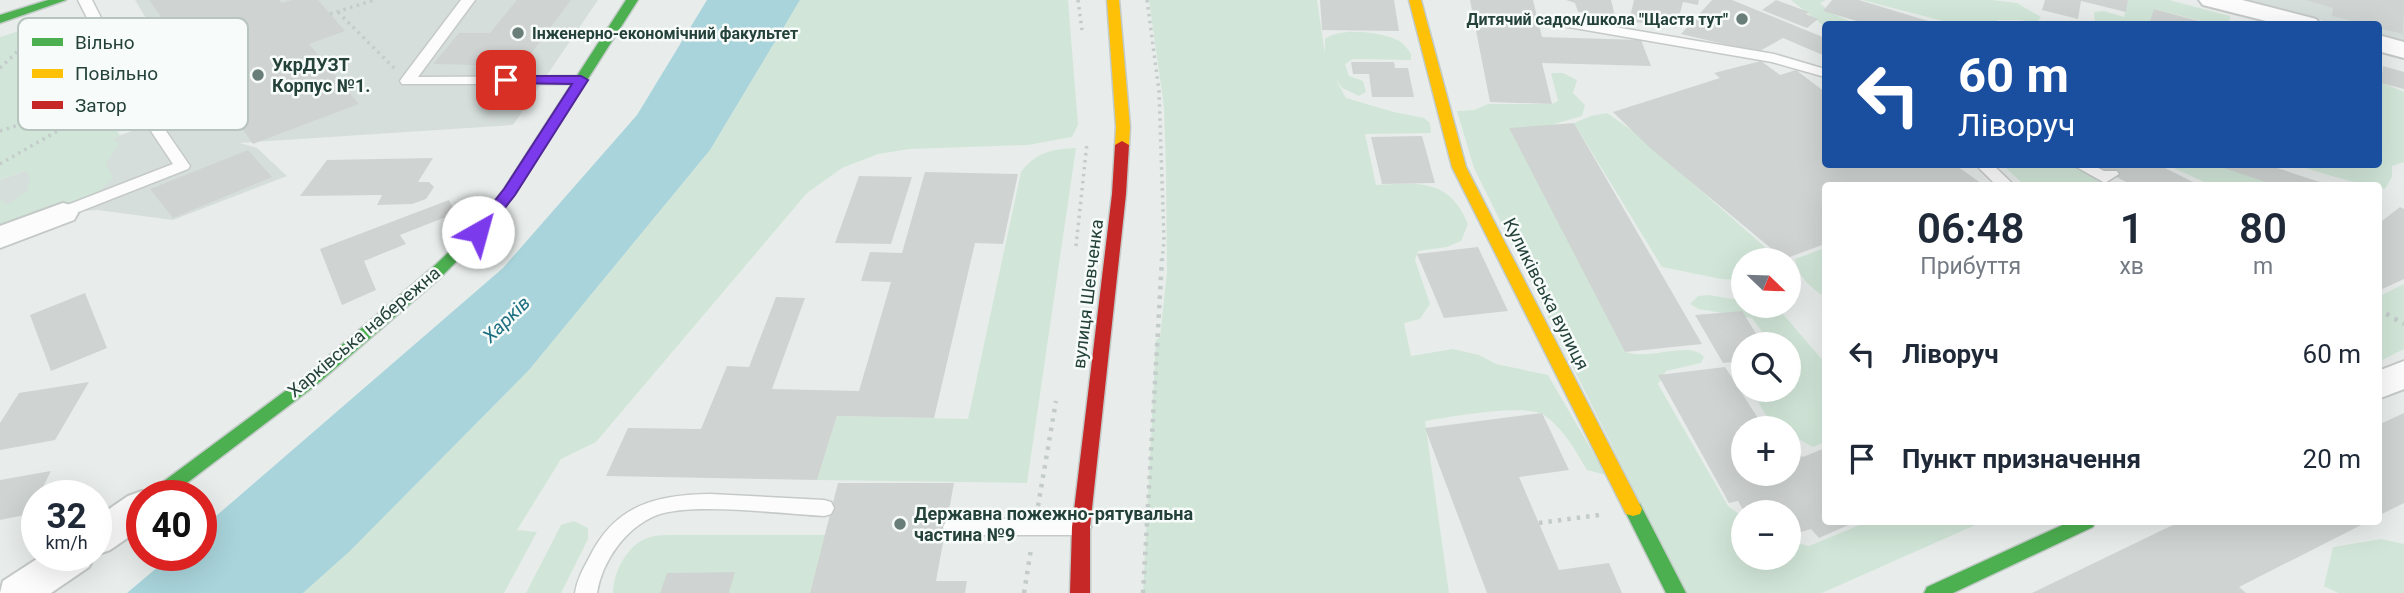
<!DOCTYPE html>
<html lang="uk">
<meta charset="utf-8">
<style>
:root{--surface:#fff;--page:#f2f2f3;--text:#1f2937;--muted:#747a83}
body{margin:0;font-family:Roboto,sans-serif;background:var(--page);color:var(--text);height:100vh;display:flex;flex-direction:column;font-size:26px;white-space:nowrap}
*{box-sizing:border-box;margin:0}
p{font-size:23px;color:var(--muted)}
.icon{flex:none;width:38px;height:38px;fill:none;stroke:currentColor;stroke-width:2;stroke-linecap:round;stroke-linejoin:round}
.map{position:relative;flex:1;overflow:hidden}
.side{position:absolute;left:1822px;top:182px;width:560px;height:343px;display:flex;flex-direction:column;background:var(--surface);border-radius:7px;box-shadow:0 7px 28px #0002}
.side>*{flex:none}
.top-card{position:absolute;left:1822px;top:21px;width:560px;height:147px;border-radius:7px;box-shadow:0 7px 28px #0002;background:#1a4fa0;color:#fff;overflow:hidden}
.needle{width:46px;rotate:113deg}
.fabs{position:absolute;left:1731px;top:248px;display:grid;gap:14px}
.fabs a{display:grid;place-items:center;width:70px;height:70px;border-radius:50%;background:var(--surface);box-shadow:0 7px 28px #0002;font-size:35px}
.speed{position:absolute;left:21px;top:480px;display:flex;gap:14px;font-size:35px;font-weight:700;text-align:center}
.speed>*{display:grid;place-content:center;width:91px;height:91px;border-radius:50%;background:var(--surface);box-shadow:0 7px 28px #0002;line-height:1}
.speed small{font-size:18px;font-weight:400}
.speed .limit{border:10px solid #d22;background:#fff;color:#111}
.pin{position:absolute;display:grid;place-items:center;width:60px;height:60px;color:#fff;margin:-30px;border-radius:14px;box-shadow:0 4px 10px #0006}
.me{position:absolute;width:77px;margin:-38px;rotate:38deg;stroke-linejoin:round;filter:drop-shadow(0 0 5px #0008)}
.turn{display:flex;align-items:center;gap:24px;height:147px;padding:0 21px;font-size:32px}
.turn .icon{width:91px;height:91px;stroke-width:2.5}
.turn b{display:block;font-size:49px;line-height:60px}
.eta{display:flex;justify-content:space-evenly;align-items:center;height:119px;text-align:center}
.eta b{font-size:42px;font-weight:600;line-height:49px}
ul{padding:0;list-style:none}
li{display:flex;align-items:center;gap:21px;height:105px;padding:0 21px}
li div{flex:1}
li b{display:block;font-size:26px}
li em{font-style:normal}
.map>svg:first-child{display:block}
.built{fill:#d6dedb}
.green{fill:#d1e6d8}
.water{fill:#a9d4db}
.building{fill:#cfd4d2}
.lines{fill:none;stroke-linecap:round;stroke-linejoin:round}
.lane-casing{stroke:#c5cac8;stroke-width:3}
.street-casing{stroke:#c5cac8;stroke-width:4}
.fast-casing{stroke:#c3cbc8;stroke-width:3}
.slow-casing{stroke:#c3cbc8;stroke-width:3}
.jam-casing{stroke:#c3cbc8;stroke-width:3}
.path-far1{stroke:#c3ccca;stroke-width:3.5;stroke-dasharray:2.5 4.5;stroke-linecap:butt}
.path{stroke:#c3ccca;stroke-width:4.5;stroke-dasharray:3.5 6;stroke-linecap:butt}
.lane{fill:#fcfcfc;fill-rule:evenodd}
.street{fill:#fcfcfc;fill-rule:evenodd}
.fast{fill:#4caf50;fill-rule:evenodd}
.slow{fill:#ffc107;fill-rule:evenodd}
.jam{fill:#c62828;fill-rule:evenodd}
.route{fill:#7c3aed;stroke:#51269a;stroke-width:2}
.poi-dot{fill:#697e78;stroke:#f7fbf9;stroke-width:2.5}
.labels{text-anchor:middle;stroke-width:5;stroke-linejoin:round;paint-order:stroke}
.far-poi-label{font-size:16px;font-weight:bold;fill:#24423a;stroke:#f7fbf9;text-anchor:end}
.poi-label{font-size:18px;font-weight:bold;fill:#24423a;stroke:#f7fbf9;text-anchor:start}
.street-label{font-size:18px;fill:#24423a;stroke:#f7fbf9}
.water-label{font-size:19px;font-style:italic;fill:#1c6f80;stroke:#f7fbf9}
.key{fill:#f7fbf9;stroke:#b8c4c0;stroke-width:2}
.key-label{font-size:19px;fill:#24423a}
</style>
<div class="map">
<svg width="2404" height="593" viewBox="0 0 2404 593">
<rect width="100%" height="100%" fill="#e8edeb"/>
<path class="built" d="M 135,0 L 598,0 L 513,125 L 240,143 L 257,148 L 287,176 L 173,220 L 97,210 L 26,216 L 0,201 L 0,180 L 202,105 L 174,65 Z
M 2244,0 L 2404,0 L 2404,43 L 2378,36 L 2378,24 L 2335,24 Z"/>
<path class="green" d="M 800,0 L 1068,0 L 1078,125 L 1072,137 L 1028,145 L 909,149 L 878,154 L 842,168 L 807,193 L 596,442 L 561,459 L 517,530 L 537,532 L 504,593 L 303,593 L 350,551 L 529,370 L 710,150 Z
M 1149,0 L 1317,0 L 1325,54 L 1325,39 C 1339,27 1379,32 1395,39 C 1403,42 1407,48 1411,54 L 1411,60 L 1353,59 L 1345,64 L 1349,76 L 1363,81 L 1366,92 L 1359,96 L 1342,88 L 1336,80 L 1346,98 L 1394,112 L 1424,118 L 1430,123 L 1431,133 L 1365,134 L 1376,185 C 1419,183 1449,178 1468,224 L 1461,241 L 1447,247 L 1418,251 L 1415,260 L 1430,304 L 1420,319 L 1404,323 L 1411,356 L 1453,349 L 1479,355 L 1496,364 L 1548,375 L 1606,475 L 1587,470 C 1575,450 1564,429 1544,415 C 1526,403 1448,417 1425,421 L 1449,593 L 1143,593 L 1156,340 L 1160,337 L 1167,273 L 1166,170 L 1164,107 Z
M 1791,0 L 1826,0 L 1820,3 L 1831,13 L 1856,24 L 1825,27 Z
M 1862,0 L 1992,0 L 2017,3 L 2041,17 L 2036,23 L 2020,20 L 1997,20 L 1996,24 L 1955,24 Z
M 2128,0 L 2169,0 L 2230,16 L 2229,24 L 2213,24 L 2155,9 L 2149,24 L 2095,24 L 2094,12 L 2104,11 L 2124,17 Z
M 58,19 L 120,136 L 114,138 L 119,144 L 106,163 L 113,178 L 97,193 L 0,231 L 0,200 L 7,205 L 27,191 L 30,178 L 27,170 L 0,180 L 0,37 Z
M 1551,73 L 1563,73 L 1577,80 L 1573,93 L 1585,105 L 1582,116 L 1551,125 L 1625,352 C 1651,361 1689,340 1704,357 L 1701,363 L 1666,371 L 1658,384 L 1728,506 L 1743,517 L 1743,558 L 1788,558 L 1789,541 L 1809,546 L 1867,522 L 1982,522 L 1822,593 L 1685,593 L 1474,168 L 1457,111 L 1474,110 L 1488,104 L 1552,104 L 1558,101 Z
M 2378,81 L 2404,92 L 2404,162 L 2392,166 L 2392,177 L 2385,189 C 2357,184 2325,174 2296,165 L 2378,164 Z
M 1607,113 L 1637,134 L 1775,256 L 1776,261 L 1743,261 L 1741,280 L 1721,279 L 1662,267 L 1574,123 L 1591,116 Z
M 1076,148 L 1027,483 L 817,480 L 837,416 L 968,419 L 1021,172 C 1036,152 1052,149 1076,148 Z
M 2222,164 L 2260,165 L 2295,185 L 2211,185 L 2167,165 Z
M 2003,165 L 2070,165 L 2107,185 L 2024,185 Z
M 1825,248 L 1825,297 C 1810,287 1799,278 1795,259 Z
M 2404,284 L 2404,349 L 2378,362 L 2378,297 Z
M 1709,295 L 1743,301 L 1743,306 L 1764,306 L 1782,313 L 1825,363 L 1825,442 L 1813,447 L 1789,434 L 1788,429 C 1769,429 1761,405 1752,390 L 1788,390 L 1788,345 L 1772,345 L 1752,318 L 1698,309 L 1690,304 L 1698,296 Z
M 574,521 L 588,528 L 588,539 L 561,593 L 526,593 L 561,525 Z
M 672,535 L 825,535 L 810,593 L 613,593 C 613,572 628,543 650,537 C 657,535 665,535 672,535 Z
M 2381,539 L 2404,544 L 2404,593 L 2338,593 L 2324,586 L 2333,547 Z"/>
<path class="water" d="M 707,0 L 800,0 L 710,150 L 529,370 L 350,551 L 303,593 L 127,593 L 172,555 L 201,555 L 201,529 L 503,268 L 637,115 Z"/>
<path class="building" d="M 149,0 L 279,0 L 282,3 L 292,0 L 318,0 L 345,31 L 309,44 L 359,104 L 253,144 L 211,84 L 192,91 L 159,44 L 176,38 Z
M 517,0 L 571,0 L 522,66 L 433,64 L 459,33 L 490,33 Z
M 1320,0 L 1394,0 L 1399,31 L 1322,30 Z
M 1470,0 L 1533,0 L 1542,37 L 1641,40 L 1651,66 L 1542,63 L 1552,104 L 1490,102 Z
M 1566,0 L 1611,0 L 1615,16 L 1578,12 L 1575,3 Z
M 1634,0 L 1699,0 L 1698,5 L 1683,2 L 1676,28 L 1629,21 Z
M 1712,0 L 1732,0 L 1825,38 L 1825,56 L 1783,38 L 1758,52 L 1681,34 Z
M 1776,0 L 1809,12 L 1806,14 L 1818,19 L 1807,28 L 1762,10 Z
M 1832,0 L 1859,0 L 1938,24 L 1867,24 L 1823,11 Z
M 2045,0 L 2128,0 L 2126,12 L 2081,1 L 2078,19 L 2042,10 Z
M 2305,0 L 2404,0 L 2403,34 L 2378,28 L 2378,24 L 2365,24 L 2332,16 L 2333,8 Z
M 2154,9 L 2210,24 L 2149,24 Z
M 1761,61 L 1780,75 L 1796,70 L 1825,92 L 1825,164 L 1954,164 L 1985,186 L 1825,186 L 1825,244 L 1784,259 L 1650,148 L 1613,112 L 1720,78 L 1714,73 Z
M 1351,62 L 1394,62 L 1395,68 L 1408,68 L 1414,97 L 1372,97 L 1369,74 L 1353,74 Z
M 2383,66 L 2404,72 L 2404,89 L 2381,83 Z
M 1574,123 L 1702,344 L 1625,352 L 1509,128 Z
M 1422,136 L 1435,183 L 1382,184 L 1371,137 Z
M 248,150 L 272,177 L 173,218 L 150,189 Z
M 433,158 L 418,182 L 429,182 L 434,187 L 426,199 L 412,204 L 377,205 L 382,195 L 300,196 L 327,160 Z
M 2091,164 L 2157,164 L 2201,186 L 2134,186 Z
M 2265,164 L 2329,185 L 2328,186 L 2277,186 L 2215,165 Z
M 925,172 L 1018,174 L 1003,244 L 975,243 L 934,418 L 837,416 L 817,480 L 606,476 L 628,428 L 701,429 L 727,366 L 749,367 L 776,297 L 805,298 L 772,389 L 859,391 L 891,282 L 861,281 L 870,252 L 902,253 Z
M 859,176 L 912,177 L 891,244 L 835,243 Z
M 449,200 L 456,213 L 400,235 L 406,244 L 364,261 L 376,290 L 342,305 L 320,249 Z
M 2400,207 L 2404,209 L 2404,279 L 2378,291 L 2378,224 Z
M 1478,247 L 1508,311 L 1444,318 L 1417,254 Z
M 85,293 L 107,348 L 51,371 L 30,315 Z
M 1742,311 L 1763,345 L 1743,345 L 1743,361 L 1723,363 L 1695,315 Z
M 1725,367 L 1765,429 L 1743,429 L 1743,474 L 1788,474 L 1788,450 L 1803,457 L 1825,448 L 1825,522 L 1855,522 L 1819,538 L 1811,529 L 1788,536 L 1788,513 L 1745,513 L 1738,501 L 1729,503 L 1658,375 Z
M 89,382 L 55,440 L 0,450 L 0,423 L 19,393 Z
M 1542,413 L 1569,470 L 1519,477 L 1559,570 L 1609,563 L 1622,593 L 1487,593 L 1425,428 Z
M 2404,413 L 2404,503 L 2378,516 L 2378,425 Z
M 51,471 L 39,495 L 37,495 L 30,514 L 0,520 L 0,480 Z
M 838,483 L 954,483 L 936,581 L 967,581 L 965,593 L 810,593 Z
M 2179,522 L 2367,522 L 2239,587 L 2246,593 L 2032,593 Z
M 735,572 L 729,593 L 660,593 L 667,573 Z"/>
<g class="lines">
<defs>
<path id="lane" d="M 78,0 L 92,0 L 137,89 L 190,166 L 188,169 L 63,218 L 57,217 L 55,213 L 57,209 L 173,164 L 123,89 Z
M 461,0 L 475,0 L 418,77 L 581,76 L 588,80 L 581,84 L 402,84 L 400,81 L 402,78 Z
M 1556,17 L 1774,54 L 1825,69 L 1825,77 L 1772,62 L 1551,24 L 1551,18 Z
M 1975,164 L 1992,164 L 2015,186 L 1997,186 Z
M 2071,164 L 2091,164 L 2104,171 L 2117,171 L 2119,174 L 2105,183 Z
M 710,494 L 824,500 L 831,502 L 834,508 L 831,514 L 824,516 C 783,514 693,502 657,515 C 626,527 602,561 597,593 L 575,593 C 577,580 583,569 589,558 C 615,505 655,495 710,494 Z
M 953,519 L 1081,519 L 1088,521 L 1091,527 L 1088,533 L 1081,535 L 953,535 L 946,533 L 943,527 L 946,521 Z"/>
<path id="street" d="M 2199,0 L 2242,0 L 2316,19 L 2320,24 L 2278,24 L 2203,5 Z
M 2378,35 L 2404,42 L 2404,58 L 2378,51 Z
M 63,203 L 74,206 L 78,213 L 74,220 L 0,248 L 0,226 Z
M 2404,361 L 2404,389 L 2378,399 L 2378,371 Z
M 142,491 L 153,495 L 142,495 L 142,528 L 110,550 L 96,555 L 95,555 L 89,567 L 51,593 L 0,593 L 3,581 L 43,555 L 96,555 L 96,518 L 128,496 Z"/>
<path id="fast" d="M 48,0 L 66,0 L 0,23 L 0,15 Z
M 626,0 L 638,0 L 516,192 L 483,235 L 441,277 L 316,385 L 171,495 L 149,495 L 152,490 L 304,377 L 431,269 L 473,229 L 504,189 Z
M 1633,502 L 1640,504 L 1686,593 L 1666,593 L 1624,509 L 1626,504 Z
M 2069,522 L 2095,522 L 2093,527 L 1953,593 L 1924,593 L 1927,587 Z"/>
<path id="slow" d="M 1107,0 L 1119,0 L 1130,127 L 1129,145 L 1122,149 L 1115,145 L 1116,127 Z
M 1409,0 L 1421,0 L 1466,167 L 1642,509 L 1640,514 L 1633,516 L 1626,514 L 1452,167 Z"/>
<path id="jam" d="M 1122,141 L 1129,145 L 1126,194 L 1090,527 L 1090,593 L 1070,593 L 1072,527 L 1112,194 L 1115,145 Z"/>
</defs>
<use href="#lane" class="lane-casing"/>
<use href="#street" class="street-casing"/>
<use href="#fast" class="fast-casing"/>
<use href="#slow" class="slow-casing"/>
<use href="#jam" class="jam-casing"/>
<path class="path-far1" d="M 1078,0 L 1082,30
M 1147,0 L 1159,91 L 1164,240 L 1162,261
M 338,12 L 394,68
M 330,14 L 374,0
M 0,68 L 38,32
M 145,75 L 174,65
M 0,131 L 112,95
M 0,164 L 115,98
M 1076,246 L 1087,143"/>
<path class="path" d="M 2378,309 L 2404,324
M 1038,506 L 1056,401
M 1539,523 L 1599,515
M 1024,593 L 1031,549
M 1143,593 L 1162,259"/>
<use href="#lane" class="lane"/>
<use href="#street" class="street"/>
<use href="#fast" class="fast"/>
<use href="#slow" class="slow"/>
<use href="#jam" class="jam"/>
</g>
<path class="route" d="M 506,76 L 581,76 L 588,80 L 515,195 L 483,236 L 478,237 L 470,232 L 504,189 L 572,84 L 502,83 L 500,80 Z"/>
<g class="poi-dot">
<circle cx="1742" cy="19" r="7"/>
<circle cx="518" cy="33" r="7"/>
<circle cx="258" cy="75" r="7"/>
<circle cx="900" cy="524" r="7"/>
</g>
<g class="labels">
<g class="far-poi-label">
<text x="1728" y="25">Дитячий садок/школа "Щастя тут"</text>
<text x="532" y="39" text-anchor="start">Інженерно-економічний факультет</text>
</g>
<g class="poi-label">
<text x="272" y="71">УкрДУЗТ<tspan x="272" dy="21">Корпус №1.</tspan></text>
<text x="914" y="520">Державна пожежно-рятувальна<tspan x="914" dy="21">частина №9</tspan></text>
</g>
<g class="street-label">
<text transform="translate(1088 294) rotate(-83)" y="6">вулиця Шевченка</text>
<text transform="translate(1546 294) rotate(63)" y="6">Куликівська вулиця</text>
<text transform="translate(364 332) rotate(-40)" y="6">Харківська набережна</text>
</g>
<g class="water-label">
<text transform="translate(506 319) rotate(-44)" y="7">Харків</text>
</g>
</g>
<rect x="18" y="18" width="230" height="112" rx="10" class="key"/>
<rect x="32" y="38" width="31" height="8" fill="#4caf50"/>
<rect x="32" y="69" width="31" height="9" fill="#ffc107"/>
<rect x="32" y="101" width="31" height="8" fill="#c62828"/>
<g class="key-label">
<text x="75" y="49">Вільно</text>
<text x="75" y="80">Повільно</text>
<text x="75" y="112">Затор</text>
</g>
</svg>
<div class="fabs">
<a><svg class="needle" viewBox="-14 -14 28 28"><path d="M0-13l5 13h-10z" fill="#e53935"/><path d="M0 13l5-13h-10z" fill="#747a83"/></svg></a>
<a><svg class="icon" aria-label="search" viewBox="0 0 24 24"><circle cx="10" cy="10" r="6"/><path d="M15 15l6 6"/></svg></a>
<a>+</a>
<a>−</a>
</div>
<div class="speed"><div>32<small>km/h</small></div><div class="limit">40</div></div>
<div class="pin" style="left:506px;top:80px;background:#d93025"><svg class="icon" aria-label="arrive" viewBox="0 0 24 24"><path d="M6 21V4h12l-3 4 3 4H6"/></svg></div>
<svg class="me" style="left:478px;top:232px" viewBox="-20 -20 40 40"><circle r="19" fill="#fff"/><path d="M0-13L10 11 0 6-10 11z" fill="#7c3aed"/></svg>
<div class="top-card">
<div class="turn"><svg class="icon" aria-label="left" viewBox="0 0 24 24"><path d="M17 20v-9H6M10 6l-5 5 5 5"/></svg><div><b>60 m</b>Ліворуч</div></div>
</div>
<section class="side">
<div class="eta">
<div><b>06:48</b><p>Прибуття</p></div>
<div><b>1</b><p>хв</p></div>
<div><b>80</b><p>m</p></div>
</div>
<ul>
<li><svg class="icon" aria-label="left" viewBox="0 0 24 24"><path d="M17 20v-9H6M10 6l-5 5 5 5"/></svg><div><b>Ліворуч</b></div><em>60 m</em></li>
<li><svg class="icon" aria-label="arrive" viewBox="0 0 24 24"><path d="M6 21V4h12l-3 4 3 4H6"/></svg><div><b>Пункт призначення</b></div><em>20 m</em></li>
</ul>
</section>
</div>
